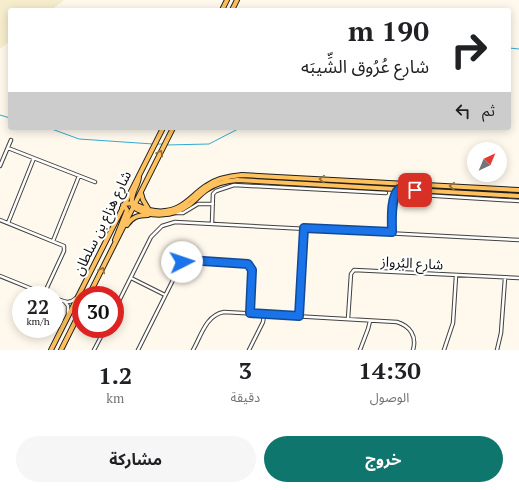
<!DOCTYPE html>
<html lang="ar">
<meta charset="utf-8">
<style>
:root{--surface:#fff;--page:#f6f6f6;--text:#202124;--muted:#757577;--accent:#0f766e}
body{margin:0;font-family:"PT Serif","Noto Sans Arabic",serif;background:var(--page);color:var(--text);direction:rtl;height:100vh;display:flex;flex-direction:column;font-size:15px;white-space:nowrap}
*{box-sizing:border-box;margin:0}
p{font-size:13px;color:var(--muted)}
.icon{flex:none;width:22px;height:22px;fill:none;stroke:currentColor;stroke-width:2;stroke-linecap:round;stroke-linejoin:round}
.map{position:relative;height:350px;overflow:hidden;direction:ltr}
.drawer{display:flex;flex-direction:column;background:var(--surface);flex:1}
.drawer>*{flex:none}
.hud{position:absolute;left:8px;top:8px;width:503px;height:122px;border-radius:4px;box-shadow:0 2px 10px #0003;direction:rtl;background:#fff;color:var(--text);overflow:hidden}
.needle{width:26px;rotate:44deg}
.buttons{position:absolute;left:467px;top:142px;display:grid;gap:8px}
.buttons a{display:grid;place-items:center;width:40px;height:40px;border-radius:50%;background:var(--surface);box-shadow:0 2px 10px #0003;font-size:20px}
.speed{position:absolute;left:12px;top:286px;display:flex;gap:8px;font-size:20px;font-weight:700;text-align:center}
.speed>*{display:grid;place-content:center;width:52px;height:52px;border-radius:50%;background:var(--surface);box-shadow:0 2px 10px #0003;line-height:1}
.speed small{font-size:10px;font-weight:400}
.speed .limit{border:6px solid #d22;background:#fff;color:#111}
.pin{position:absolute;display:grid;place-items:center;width:34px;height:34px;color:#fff;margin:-17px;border-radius:8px;box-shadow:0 2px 6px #0006}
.me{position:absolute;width:44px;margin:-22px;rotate:86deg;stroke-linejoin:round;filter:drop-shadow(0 0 3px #0008)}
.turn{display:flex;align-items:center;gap:14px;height:84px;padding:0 16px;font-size:18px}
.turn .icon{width:52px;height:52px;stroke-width:2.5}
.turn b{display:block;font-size:28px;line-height:34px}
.then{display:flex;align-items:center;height:38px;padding:0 16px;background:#0003;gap:8px;font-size:15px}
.eta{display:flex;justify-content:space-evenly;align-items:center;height:68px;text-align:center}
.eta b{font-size:24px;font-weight:700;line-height:28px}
.button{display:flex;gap:8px;margin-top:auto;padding:8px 16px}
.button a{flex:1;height:46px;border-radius:24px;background:var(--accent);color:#fff;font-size:16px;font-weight:700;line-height:46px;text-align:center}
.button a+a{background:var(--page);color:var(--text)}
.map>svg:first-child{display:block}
.farmland{fill:#f6edcc}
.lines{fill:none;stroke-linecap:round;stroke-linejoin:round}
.stream{stroke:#33aad3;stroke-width:1}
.minor-casing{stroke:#404040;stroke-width:4.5}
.primary-casing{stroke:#1e1e1e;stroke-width:6}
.minor{stroke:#fff;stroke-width:2.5}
.primary{stroke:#fec15e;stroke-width:4}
.oneway{stroke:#92703a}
.route-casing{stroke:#114b97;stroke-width:10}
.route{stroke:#1a73e8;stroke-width:7}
.labels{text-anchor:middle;stroke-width:4;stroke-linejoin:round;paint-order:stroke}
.street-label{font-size:14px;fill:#0d0d0d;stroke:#fff}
</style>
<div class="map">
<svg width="519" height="350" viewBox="0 0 519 350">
<rect width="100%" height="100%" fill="#fff9ed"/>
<path class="farmland" d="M 0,0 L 64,0 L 51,10 L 10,10 L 10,41 L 0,49 Z"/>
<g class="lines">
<path class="stream" d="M 509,48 L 519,49
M 0,115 L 10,118
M 49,128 L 79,139 L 153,144
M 156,144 L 163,144
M 166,145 L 209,144 L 240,128"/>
<defs>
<path id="minor" d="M 8,148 L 95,182
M 0,166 L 11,140
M 405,194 L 519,201
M 176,213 L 183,213 L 198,204 L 213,204
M 0,220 L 64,246 L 64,251 L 44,294
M 8,223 L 34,158
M 212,223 L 213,194 L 216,191 L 234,185 L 386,193
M 392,232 C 392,221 390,197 399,189
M 53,241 L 79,176
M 0,276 L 47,295
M 131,278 L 165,295
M 55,298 C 63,301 69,305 76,298
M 65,302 L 68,306 L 68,314
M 115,309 L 151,237 L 162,226 L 175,222 L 519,240
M 299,316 L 304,228
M 348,319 L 351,274 L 354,270 L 519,278
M 94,350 L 105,329
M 138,350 L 181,264 L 186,261 L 246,264 L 250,266 L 252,270 L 250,313
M 193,350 C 201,336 206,315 224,312 L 397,322 C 410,326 417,336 413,350
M 249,350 L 263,322 L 264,315
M 360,350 L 368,329 L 370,321
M 444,350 L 453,323 L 456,276
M 497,350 L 501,333 L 505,278"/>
<path id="primary" d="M 222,10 L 227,0
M 232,10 L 237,0
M 141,193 L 143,200 L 149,210
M 123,205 C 132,200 141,208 149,210 C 154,211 160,212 165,211 C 184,209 192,195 206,186 C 217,178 229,176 242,175 L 519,190
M 132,205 C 130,194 138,187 139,177
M 133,207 C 150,218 173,217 189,205 C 196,200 201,193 208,189 C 216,183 227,181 237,180 L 519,196
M 127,225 C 132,217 138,215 148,215
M 115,240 L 127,210 L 125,207 L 122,208
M 89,295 L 173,128
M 51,350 L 163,128
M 61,350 L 81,310"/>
</defs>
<use href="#minor" class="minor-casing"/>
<use href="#primary" class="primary-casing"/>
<use href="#minor" class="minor"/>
<use href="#primary" class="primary"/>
</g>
<defs><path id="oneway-chevron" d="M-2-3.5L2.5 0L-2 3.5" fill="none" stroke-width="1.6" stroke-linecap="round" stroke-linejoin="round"/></defs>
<g class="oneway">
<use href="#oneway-chevron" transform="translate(160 153) rotate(-63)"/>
<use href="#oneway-chevron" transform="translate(322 179) rotate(-177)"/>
<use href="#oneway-chevron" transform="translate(452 186) rotate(-177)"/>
<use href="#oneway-chevron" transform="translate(102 270) rotate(-63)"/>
</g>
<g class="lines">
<defs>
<path id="route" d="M 182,262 L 188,260 L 248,264 L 252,270 L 250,313 L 299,316 L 304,228 L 392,232 C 392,221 390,197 399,189 L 415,190"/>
</defs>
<use href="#route" class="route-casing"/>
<use href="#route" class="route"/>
</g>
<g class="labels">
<g class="street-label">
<text transform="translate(102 223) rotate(-64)" y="5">شارع هزاع بن سلطان</text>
<text transform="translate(412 263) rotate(3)" y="5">شارع البُرواز</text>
</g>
</g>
</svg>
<div class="buttons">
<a><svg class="needle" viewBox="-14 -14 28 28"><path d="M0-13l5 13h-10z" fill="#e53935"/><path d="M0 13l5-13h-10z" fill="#757577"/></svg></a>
</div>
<div class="speed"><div>22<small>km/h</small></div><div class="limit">30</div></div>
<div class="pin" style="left:415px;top:190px;background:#d93025"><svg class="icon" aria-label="arrive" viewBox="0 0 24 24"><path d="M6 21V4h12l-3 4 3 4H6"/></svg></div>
<svg class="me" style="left:182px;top:262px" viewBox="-20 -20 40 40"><circle r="19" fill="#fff"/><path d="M0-13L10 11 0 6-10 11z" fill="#1a73e8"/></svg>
<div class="hud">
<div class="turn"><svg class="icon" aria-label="right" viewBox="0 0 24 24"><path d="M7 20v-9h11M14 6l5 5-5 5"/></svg><div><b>190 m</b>شارع عُرُوق الشِّيبَه</div></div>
<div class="then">ثم<svg class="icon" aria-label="left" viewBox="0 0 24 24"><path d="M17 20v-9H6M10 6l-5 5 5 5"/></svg></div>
</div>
</div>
<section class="drawer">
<div class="eta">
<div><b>14:30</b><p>الوصول</p></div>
<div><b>3</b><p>دقيقة</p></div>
<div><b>1.2</b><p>km</p></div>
</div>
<div class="button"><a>خروج</a><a>مشاركة</a></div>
</section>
